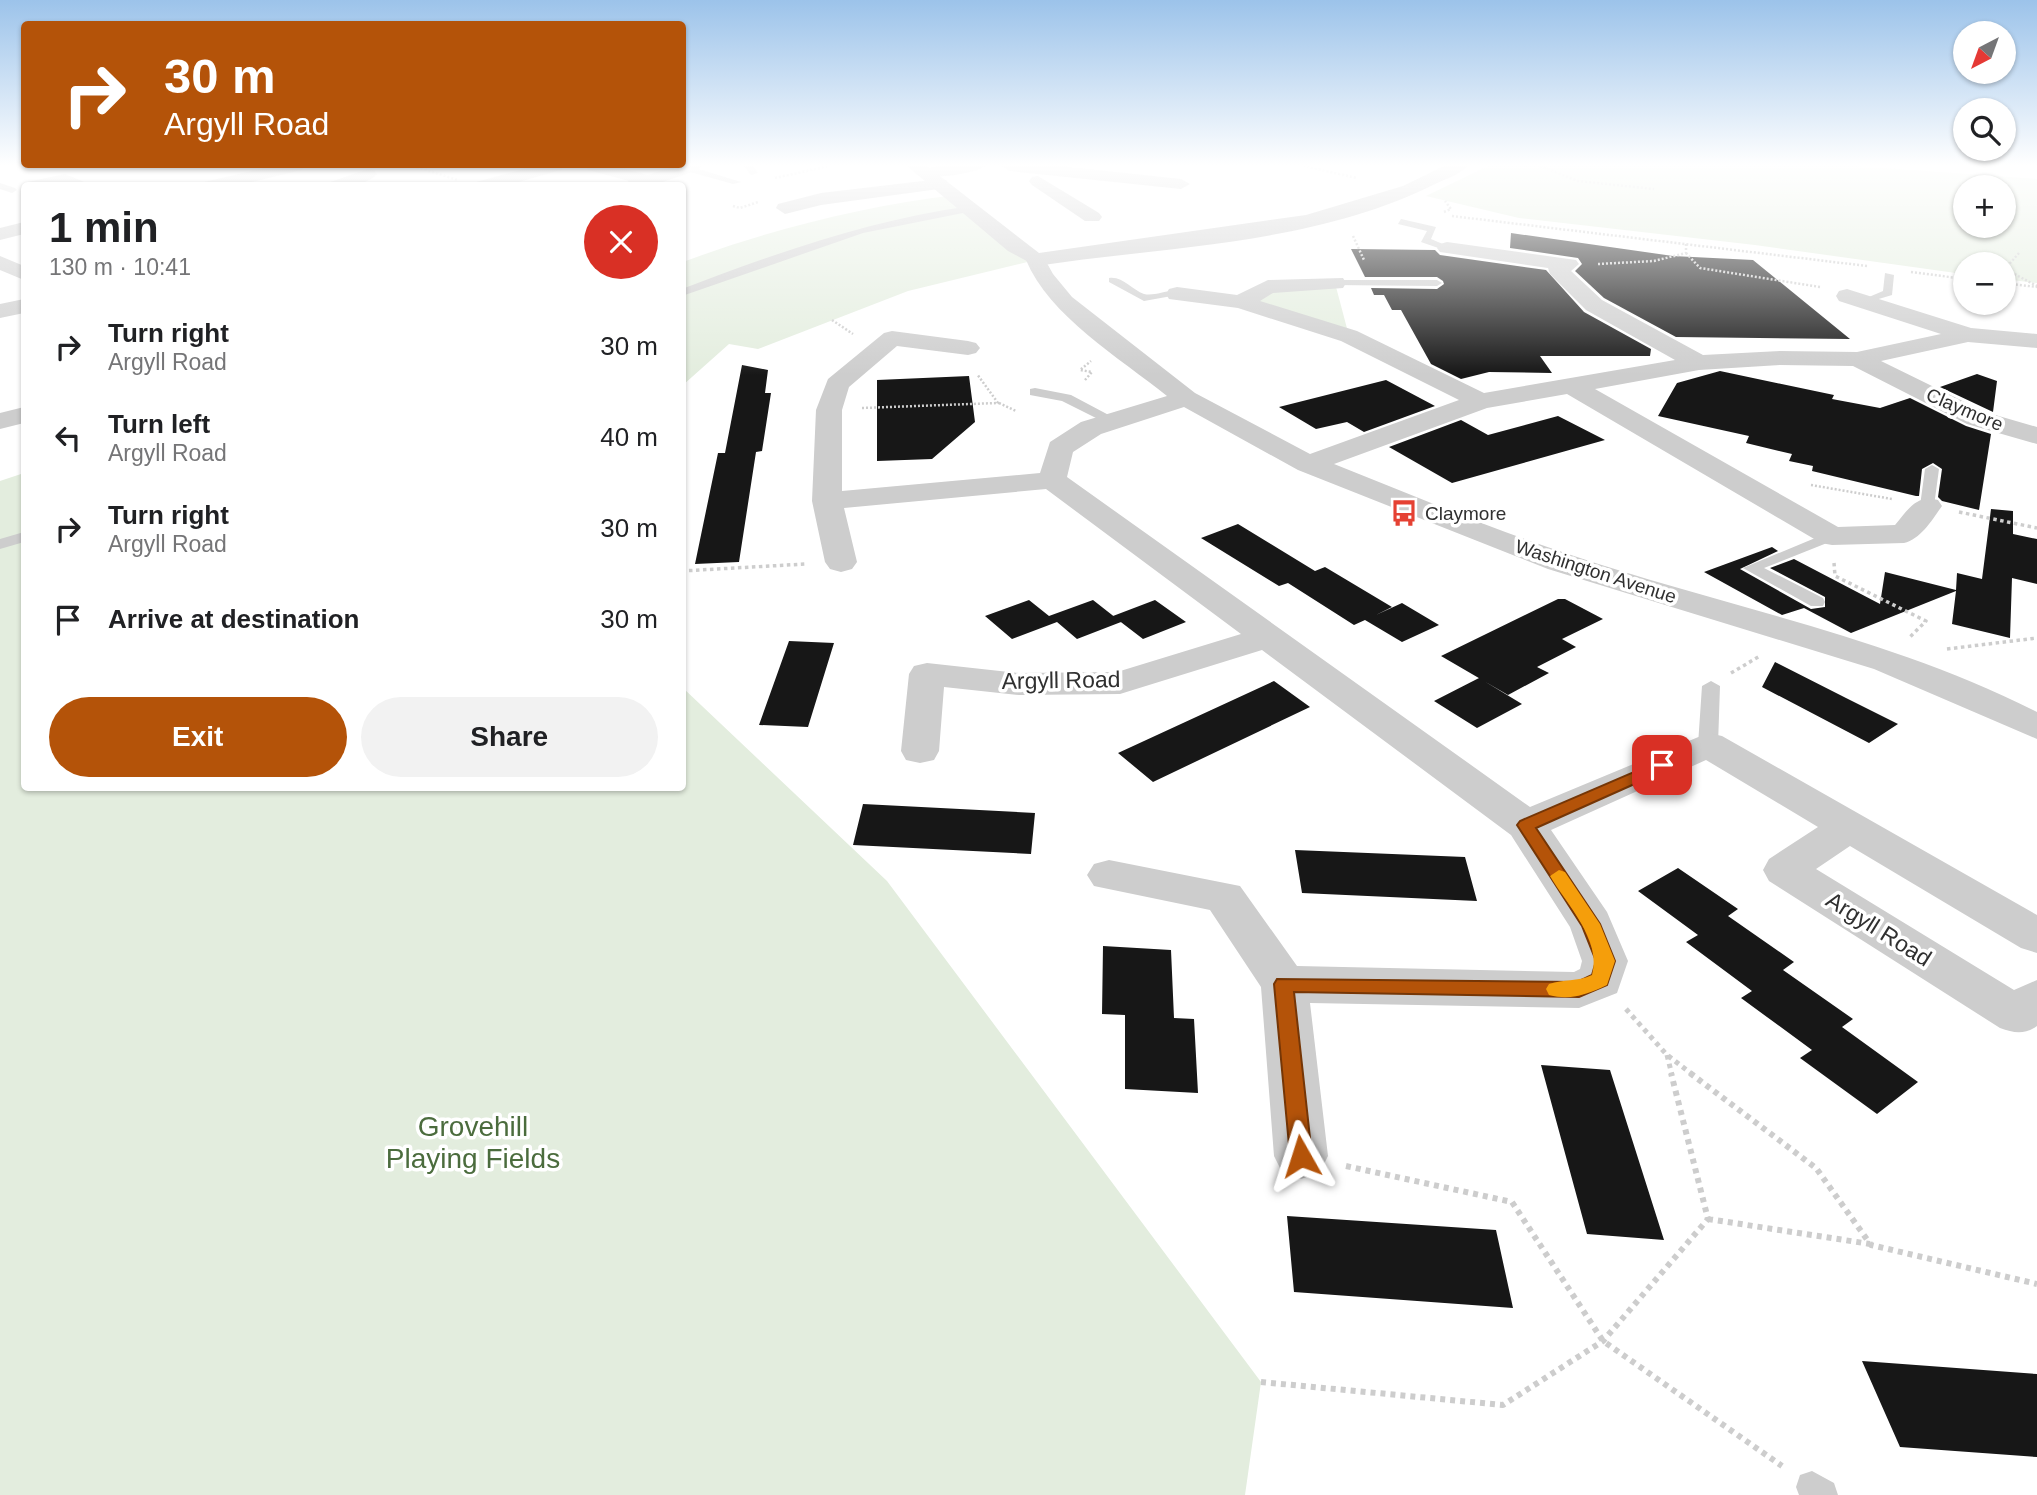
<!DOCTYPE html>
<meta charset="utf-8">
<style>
:root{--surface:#fff;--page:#f2f2f2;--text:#202124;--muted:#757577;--accent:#b45309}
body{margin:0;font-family:Helvetica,sans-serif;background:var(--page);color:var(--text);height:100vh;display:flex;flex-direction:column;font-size:26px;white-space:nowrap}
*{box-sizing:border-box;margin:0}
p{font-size:23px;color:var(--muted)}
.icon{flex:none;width:38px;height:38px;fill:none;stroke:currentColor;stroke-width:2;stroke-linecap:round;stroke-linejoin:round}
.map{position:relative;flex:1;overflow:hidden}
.side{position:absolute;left:21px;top:182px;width:665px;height:609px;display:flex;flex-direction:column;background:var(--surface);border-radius:7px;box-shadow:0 2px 5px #0004}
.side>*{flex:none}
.banner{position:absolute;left:21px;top:21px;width:665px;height:147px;border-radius:7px;box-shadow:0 2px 5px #0004;background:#b45309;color:#fff;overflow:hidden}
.needle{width:46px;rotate:221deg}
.buttons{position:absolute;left:1953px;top:21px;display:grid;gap:14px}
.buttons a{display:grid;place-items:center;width:63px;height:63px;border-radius:50%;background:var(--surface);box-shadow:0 2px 5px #0004;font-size:35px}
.pin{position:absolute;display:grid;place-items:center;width:60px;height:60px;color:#fff;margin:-30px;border-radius:14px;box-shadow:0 4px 10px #0006}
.me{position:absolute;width:77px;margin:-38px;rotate:354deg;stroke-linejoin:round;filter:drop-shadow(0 0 5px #0008)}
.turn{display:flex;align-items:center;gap:24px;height:147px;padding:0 28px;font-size:32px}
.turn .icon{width:91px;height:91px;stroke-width:2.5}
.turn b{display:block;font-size:49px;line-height:60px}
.round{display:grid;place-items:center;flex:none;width:74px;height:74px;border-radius:37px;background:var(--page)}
.overview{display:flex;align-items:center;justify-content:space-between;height:119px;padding:0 28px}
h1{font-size:42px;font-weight:600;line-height:52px}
.cta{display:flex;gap:14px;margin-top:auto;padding:14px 28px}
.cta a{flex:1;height:80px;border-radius:42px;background:var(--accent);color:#fff;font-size:28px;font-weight:600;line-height:80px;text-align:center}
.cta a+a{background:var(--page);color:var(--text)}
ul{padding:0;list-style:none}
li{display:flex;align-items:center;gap:21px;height:91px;padding:0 28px}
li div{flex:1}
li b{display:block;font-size:26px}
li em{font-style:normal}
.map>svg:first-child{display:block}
.green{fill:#e3edde;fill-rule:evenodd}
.building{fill:#171717}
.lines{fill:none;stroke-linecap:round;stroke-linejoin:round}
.path-far3{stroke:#cdcdcd;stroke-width:2.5;stroke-dasharray:2 2;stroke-linecap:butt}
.path-far2{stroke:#cdcdcd;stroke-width:3.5;stroke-dasharray:3.5 3.5;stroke-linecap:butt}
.path-far1{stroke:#cdcdcd;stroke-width:5;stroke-dasharray:4.5 4.5;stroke-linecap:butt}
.path{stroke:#cdcdcd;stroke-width:6;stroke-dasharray:5 5;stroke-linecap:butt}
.service{fill:#cdcdcd;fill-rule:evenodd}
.minor{fill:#cdcdcd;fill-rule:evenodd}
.tertiary{fill:#cdcdcd;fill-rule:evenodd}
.route{fill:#b45309;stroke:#753606;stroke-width:2}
.slow{fill:#f59e0b}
.labels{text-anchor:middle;stroke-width:7;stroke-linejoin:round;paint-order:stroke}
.far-street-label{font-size:19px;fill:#303030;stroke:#fff}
.far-poi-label{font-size:19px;fill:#303030;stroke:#fff;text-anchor:start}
.street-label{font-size:23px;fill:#303030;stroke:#fff}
.near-park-label{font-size:28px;fill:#4b6c3d;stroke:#fff}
</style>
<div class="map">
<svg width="2037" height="1495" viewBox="0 0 2037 1495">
<rect width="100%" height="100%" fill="#fff"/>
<path class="green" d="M 1488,166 L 1856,166 L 2037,179 L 2037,283 L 2004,279 L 2004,264 L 1965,264 L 1965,274 L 1963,274 L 1755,245 L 1519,218 L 1426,196 ZM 1965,187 L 2004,187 L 2004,226 L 1965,226 Z
M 955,195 L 1036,260 L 908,291 L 758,349 L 729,344 L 683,385 L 683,262 C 769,230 863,206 955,195 Z
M 1335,283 L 1349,336 L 1241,302 L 1268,287 Z
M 24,473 L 24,788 L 682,788 L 683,688 L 887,881 L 1261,1382 L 1245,1495 L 0,1495 L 0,481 Z"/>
<path class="building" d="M 1511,233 L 1673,256 L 1753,260 L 1850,339 L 1676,337 L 1604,298 L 1575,271 L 1582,264 L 1578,258 L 1510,248 Z
M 1351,249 L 1435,250 L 1440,255 L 1546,270 L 1584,312 L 1651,349 L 1650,356 L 1540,356 L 1552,373 L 1489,372 L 1461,379 L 1431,364 L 1401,310 L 1392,310 L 1384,295 L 1374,295 L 1371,288 L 1437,289 L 1444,284 L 1443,281 L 1437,277 L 1365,277 Z
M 742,365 L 768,370 L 765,393 L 771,393 L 762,451 L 756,452 L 739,562 L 695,564 L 718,453 L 725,453 Z
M 1720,371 L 1834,395 L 1832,399 L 1880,408 L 1910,398 L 1966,426 L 1991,434 L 1979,510 L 1942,501 L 1938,497 L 1942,469 L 1933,463 L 1922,469 L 1919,496 L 1916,496 L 1812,471 L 1813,466 L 1789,461 L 1792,454 L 1746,443 L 1749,436 L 1658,416 L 1677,383 Z
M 1977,374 L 1997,381 L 1993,412 L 1940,387 Z
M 969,376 L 975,422 L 932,459 L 877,461 L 877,380 Z
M 1386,380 L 1435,406 L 1364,432 L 1347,422 L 1316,429 L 1279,407 Z
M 1558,416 L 1605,440 L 1452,483 L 1389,447 L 1461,420 L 1488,435 Z
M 1991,509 L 2013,511 L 2013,534 L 2037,539 L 2037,584 L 2012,578 L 2010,638 L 1952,624 L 1956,591 L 1851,633 L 1804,608 L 1782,615 L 1704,572 L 1772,547 L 1778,551 L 1740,569 L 1811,609 L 1825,607 L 1825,597 L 1770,568 L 1794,559 L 1880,604 L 1885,572 L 1956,590 L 1957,573 L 1982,579 Z
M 1238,524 L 1315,571 L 1325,567 L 1392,607 L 1376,615 L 1402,603 L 1439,625 L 1402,642 L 1365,620 L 1354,625 L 1288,583 L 1279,586 L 1201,538 Z
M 1558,599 L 1565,599 L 1603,619 L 1562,639 L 1576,647 L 1537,667 L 1549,673 L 1508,695 L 1441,656 Z
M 1029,600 L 1049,616 L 1093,600 L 1121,622 L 1077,639 L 1057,622 L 1012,639 L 985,616 Z
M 1155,600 L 1186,622 L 1143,639 L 1113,616 Z
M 789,641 L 834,643 L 808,727 L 759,725 Z
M 1775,662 L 1846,698 L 1898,724 L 1869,743 L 1762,687 Z
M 1479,678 L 1522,704 L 1477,728 L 1434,701 Z
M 1274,681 L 1310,707 L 1153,782 L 1118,753 Z
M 863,804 L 1035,813 L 1031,854 L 853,845 Z
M 1295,850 L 1465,857 L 1477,901 L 1302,893 Z
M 1678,868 L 1738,909 L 1728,916 L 1794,962 L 1783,970 L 1853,1019 L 1842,1027 L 1918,1082 L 1877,1114 L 1800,1058 L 1812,1050 L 1741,998 L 1752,991 L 1686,942 L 1698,935 L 1638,891 Z
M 1103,946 L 1171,950 L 1174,1018 L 1194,1019 L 1198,1093 L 1125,1089 L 1125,1015 L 1102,1014 Z
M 1541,1065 L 1610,1070 L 1664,1240 L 1587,1234 Z
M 1287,1216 L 1496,1230 L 1513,1308 L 1294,1292 Z
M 1862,1361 L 2037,1374 L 2037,1457 L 1900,1447 Z"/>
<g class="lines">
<path class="path-far3" d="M 413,166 L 458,180
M 1303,166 L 1357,178
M 1540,166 L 1578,181 L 1654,189
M 775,178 L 829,166
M 733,206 L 740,208 L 758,202
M 1444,212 L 1451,209 L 1445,201
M 1452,216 L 1867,266
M 1353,236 L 1364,260
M 1686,253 L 1700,268 L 1820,287
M 2019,253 L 2005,269 L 2037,286
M 1598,264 L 1654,261 L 1686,253 L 1686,244
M 1911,272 L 1965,279
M 2004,283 L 2037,287
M 832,320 L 853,334
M 1085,380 L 1092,372 L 1080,370 L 1091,361
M 999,403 L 1016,411
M 862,408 L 998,403 L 977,374
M 1811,485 L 1892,499"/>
<path class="path-far2" d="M 1959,512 L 2037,528
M 1834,563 L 1835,576 L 1926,621 L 1909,638
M 682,571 L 805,564
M 1947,649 L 2037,638
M 1731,673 L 1760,656"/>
<path class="path-far1" d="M 1626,1009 L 1667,1055 L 1693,1075
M 1667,1055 L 1672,1075"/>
<path class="path" d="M 1690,1073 L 1816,1168 L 1871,1245 L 2037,1284
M 1346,1166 L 1512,1202 L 1603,1341 L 1782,1466
M 1708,1219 L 1870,1244
M 1261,1382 L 1503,1405 L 1603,1341 L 1708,1219 L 1671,1073"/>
<path class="service" d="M 683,166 L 689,166 L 741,182 L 733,184 L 683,170 Z
M 744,166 L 753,166 L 758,173 L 751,175 Z
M 0,183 L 15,188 L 17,190 L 12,193 L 0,189 Z
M 970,206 L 973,211 L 863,233 L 682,296 L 682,289 C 776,253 870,220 970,206 Z
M 1401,219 L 1436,227 L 1431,239 L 1452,248 L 1447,251 L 1421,242 L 1427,231 L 1398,224 Z
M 1885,273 L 1894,275 L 1892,295 L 1862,304 L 1862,300 L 1883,291 Z
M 1109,278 C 1123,276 1132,290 1144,294 C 1157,297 1172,286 1183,294 L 1144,301 L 1109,282 Z
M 1335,280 L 1437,280 L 1442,283 L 1437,286 L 1331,285 L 1330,283 Z
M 1035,388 L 1071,395 L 1120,421 L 1108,424 L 1062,401 L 1030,395 L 1030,389 Z
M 1932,465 L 1939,469 L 1934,506 L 1927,510 L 1920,506 L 1925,469 Z
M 1832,531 L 1837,533 L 1837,539 L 1764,568 L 1823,598 L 1825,602 L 1823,606 L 1811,606 L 1743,568 Z
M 24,532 L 24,542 L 0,549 L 0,539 Z
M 1711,681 L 1720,686 L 1718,745 L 1708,751 L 1698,745 L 1702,686 Z
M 1812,1471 L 1834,1483 L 1838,1495 L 1799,1495 L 1796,1487 L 1800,1475 Z"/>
<path class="minor" d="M 273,166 L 305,166 L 302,170 L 235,186 L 201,186 L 204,182 Z
M 585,166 L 614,166 L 648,175 L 675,166 L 701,166 L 698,170 L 651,186 L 622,186 L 629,181 L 588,170 Z
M 939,166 L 985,166 C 976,174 925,181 917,173 L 920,169 Z
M 1001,166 L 1060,166 L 1181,179 L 1190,184 L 1181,189 L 1010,171 Z
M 368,169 L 374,170 L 377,174 C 364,188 337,186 319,186 Z
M 65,174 L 94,186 L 24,186 L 27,182 Z
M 1038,176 L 1099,213 L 1102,217 L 1099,221 L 1085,221 L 1032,185 L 1029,181 L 1032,177 Z
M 940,179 L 946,180 L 949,184 L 946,188 L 821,205 L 785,214 L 776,208 L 778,204 L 821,193 Z
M 24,222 L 24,234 L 0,240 L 0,228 Z
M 1447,242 L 1576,260 L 1579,264 L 1571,271 L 1602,300 L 1703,355 L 1780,351 L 1857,352 L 1941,334 L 1839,301 L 1836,296 L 1839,291 L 1847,289 L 1971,328 L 2037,334 L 2037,348 L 1968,342 L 1881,361 L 1985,412 L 2037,427 L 2037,444 L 1967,424 L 1853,366 L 1780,365 L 1699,370 L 1595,389 L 1838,527 L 1895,525 C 1908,510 1916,494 1938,500 L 1942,506 C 1932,520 1921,539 1904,543 L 1832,545 L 1821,543 L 1567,394 L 1487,408 L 1334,464 C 1413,495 1491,529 1571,555 C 1726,607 1890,637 2037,712 L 2037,739 L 1874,669 L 1548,569 L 1298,470 L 1184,407 L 1101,434 L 1073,452 L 1067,477 L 1530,807 L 1708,733 L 1722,736 L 2037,915 L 2037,953 L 2021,948 L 1850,846 L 1816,869 L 2014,990 L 2037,980 L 2037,1026 C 2024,1035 2014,1033 2000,1028 L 1769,881 L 1763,870 L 1769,859 L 1818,827 L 1706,760 L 1551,830 L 1607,912 L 1628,961 L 1617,993 L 1579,1008 L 1310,1003 L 1328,1156 L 1320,1172 L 1301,1179 L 1282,1172 L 1274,1156 L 1261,987 L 1210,910 L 1094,886 L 1087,875 L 1094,864 L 1109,860 L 1240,886 L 1297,966 L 1574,972 L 1580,969 L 1582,961 L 1570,927 L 1511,835 L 1262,650 L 1120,694 L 1019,695 L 944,687 L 939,751 L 934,760 L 920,763 L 906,760 L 901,751 L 909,674 L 914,666 L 927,663 L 1019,673 L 1117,672 L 1241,634 L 1046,489 L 844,508 L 857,562 L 852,569 L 841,572 L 830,569 L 825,562 L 812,501 L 816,410 L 828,379 L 884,333 L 892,331 L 968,341 L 976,343 L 980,348 L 976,353 L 968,355 L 897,346 L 849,387 L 842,410 L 842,491 L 1040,473 L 1050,442 L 1081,422 L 1167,396 C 1120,358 1049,316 1026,260 L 1036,254 L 1043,256 L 1053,274 L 1072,297 L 1195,393 L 1310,454 L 1459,400 L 1341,341 L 1238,308 L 1169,299 L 1166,294 L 1169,289 L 1177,287 L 1237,295 L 1268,280 L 1343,278 L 1346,283 L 1343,288 L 1273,293 L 1260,301 L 1357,331 L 1484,393 L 1675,360 L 1586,310 L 1550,274 L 1548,268 L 1440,252 L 1437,248 L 1440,244 Z
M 0,256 L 24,266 L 24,280 L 0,270 Z
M 24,407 L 24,423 L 0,429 L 0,413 Z"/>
<path class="tertiary" d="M 535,166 L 564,166 L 561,170 L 504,186 L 473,186 L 476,182 Z
M 907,166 L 927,166 L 1039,253 L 1306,215 L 1403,186 L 1444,166 L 1467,166 C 1460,175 1445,179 1435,184 C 1313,245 1168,246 1036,266 L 1008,251 Z
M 24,299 L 24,313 L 0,318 L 0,304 Z"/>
</g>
<linearGradient id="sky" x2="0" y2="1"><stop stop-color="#9cc3ea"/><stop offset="0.44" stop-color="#fff"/><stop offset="1" stop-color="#fff" stop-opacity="0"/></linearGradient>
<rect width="2037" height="375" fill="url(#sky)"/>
<path class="route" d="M 1662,760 L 1668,761 L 1668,769 L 1536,828 L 1600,924 L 1615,961 L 1607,985 L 1579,997 L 1294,992 L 1312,1156 L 1309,1163 L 1301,1166 L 1294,1163 L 1290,1156 L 1274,984 L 1277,979 L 1577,982 L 1592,975 L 1596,961 L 1582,926 L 1517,825 L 1520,821 Z"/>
<path class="slow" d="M 1559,870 L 1565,872 L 1600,924 L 1615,961 L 1607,985 C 1588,994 1571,1001 1549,995 L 1546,989 L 1549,984 C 1564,979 1577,982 1592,975 C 1602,940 1567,905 1550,876 Z"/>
<defs>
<symbol id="bus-bare" viewBox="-9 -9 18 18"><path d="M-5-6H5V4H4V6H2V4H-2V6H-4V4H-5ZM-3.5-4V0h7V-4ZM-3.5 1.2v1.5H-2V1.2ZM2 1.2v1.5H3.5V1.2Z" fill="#e54133" stroke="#fff" stroke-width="2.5" paint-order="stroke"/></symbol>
</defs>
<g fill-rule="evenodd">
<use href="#bus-bare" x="1385" y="494" width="38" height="38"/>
</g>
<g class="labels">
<g class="far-street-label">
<text transform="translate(1965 409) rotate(23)" y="7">Claymore</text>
<text transform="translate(1596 571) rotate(18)" y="7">Washington Avenue</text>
</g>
<g class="far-poi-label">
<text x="1425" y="520">Claymore</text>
</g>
<g class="street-label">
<text transform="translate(1061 680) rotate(-1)" y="8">Argyll Road</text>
<text transform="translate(1879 929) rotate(32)" y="8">Argyll Road</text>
</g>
<g class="near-park-label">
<text x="473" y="1136">Grovehill<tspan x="473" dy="32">Playing Fields</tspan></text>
</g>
</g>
</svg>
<div class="buttons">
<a><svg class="needle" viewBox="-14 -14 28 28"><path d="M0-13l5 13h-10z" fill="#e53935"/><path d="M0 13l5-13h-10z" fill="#757577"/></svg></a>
<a><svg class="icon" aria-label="search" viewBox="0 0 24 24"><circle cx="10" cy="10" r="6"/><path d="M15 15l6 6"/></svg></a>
<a>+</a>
<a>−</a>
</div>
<div class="pin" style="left:1662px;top:765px;background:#d93025"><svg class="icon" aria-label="arrive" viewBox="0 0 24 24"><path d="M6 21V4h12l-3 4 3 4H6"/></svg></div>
<svg class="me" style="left:1301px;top:1156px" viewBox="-20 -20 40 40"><path d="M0-17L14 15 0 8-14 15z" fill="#b45309" stroke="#fff" stroke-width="4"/></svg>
<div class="banner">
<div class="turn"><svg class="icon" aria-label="right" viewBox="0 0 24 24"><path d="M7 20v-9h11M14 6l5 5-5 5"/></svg><div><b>30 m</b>Argyll Road</div></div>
</div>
<section class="side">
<div class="overview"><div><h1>1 min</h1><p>130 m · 10:41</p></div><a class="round" style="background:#d93025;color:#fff"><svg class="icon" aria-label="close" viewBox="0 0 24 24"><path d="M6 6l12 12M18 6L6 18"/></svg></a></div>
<ul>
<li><svg class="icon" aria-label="right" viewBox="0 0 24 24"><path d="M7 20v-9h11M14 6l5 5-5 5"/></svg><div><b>Turn right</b><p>Argyll Road</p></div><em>30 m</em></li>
<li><svg class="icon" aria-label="left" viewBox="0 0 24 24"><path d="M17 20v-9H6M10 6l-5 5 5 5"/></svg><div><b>Turn left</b><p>Argyll Road</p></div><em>40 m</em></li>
<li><svg class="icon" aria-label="right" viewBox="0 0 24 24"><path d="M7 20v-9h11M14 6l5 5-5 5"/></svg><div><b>Turn right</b><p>Argyll Road</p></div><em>30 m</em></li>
<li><svg class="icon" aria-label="arrive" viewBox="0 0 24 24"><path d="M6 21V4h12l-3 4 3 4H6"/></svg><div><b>Arrive at destination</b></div><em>30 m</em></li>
</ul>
<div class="cta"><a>Exit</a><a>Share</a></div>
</section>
</div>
